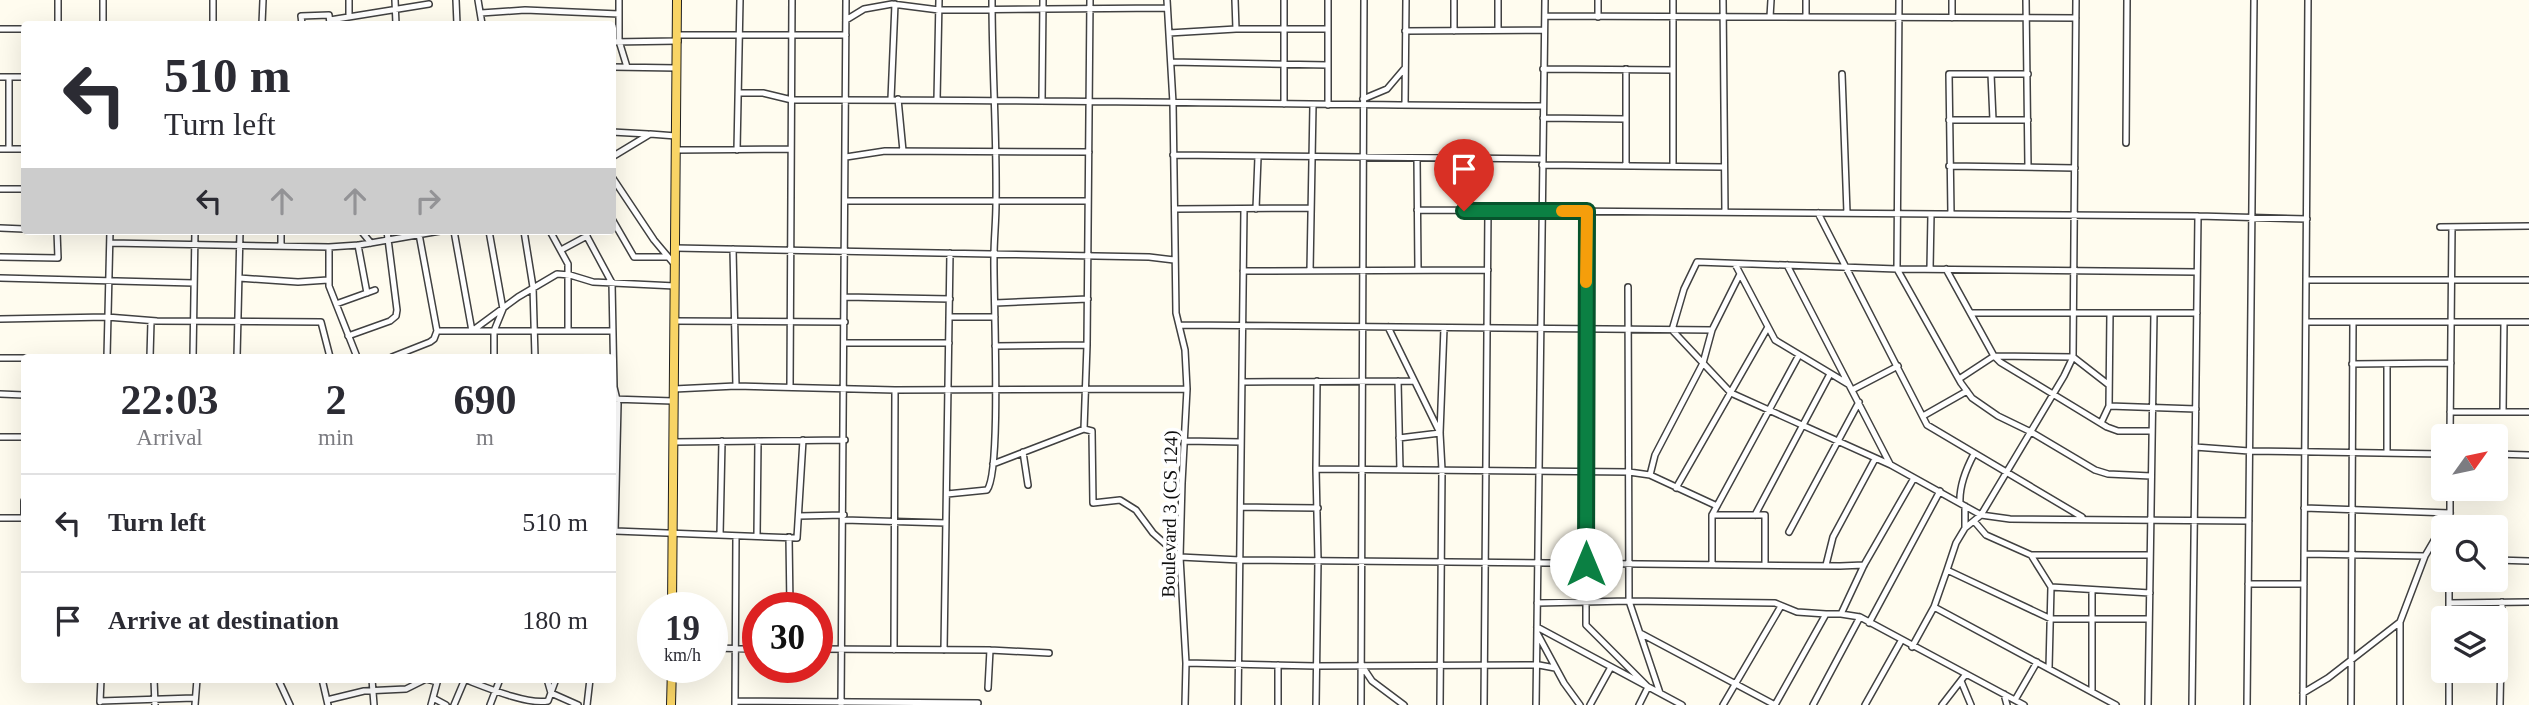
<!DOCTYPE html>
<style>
:root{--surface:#fff;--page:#f7f7f7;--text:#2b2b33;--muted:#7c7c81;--line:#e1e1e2}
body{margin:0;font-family:"Times New Roman",serif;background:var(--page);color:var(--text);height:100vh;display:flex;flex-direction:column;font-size:26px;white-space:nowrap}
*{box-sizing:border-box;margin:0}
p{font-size:23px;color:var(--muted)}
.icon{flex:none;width:38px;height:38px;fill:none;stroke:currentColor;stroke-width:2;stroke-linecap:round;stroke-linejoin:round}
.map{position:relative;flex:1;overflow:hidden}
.details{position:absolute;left:21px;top:354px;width:595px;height:329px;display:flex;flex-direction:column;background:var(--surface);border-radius:7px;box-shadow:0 7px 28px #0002}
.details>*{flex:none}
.banner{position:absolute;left:21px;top:21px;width:595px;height:214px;border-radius:7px;box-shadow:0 7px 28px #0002;background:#fff;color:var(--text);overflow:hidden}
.needle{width:46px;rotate:57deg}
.fabs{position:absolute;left:2431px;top:424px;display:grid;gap:14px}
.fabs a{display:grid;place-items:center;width:77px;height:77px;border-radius:7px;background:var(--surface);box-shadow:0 7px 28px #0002;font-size:35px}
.speed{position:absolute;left:637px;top:592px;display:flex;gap:14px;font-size:35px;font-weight:700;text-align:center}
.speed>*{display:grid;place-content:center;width:91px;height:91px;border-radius:50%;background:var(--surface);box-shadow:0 7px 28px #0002;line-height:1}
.speed small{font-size:18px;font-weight:400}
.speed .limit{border:10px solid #d22;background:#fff;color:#111}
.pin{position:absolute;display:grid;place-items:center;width:60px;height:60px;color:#fff;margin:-72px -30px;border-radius:50% 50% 50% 0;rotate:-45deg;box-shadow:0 0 7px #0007}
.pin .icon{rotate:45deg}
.me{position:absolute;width:77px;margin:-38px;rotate:0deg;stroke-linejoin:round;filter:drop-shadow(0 0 5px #0008)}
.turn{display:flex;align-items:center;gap:24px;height:147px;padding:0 28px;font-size:32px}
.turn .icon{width:91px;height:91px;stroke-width:2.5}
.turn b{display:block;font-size:49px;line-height:60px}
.lanes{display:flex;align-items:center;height:66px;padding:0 28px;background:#0003;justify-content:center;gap:35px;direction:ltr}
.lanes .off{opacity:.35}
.eta{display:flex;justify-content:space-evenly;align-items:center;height:119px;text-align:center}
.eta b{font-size:42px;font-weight:700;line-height:49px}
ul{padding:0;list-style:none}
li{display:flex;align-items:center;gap:21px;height:98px;padding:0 28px;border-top:2px solid var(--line)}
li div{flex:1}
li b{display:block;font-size:26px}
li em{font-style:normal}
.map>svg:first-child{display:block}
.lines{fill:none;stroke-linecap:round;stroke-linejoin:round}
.street-casing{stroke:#414141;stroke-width:8}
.primary-casing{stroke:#1f1f1f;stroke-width:10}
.street{stroke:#fff;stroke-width:5}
.primary{stroke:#f8d465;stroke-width:8}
.route-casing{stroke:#07532c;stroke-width:18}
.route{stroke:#0b8043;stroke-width:12}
.slow{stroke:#f59e0b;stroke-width:12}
.labels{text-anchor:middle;stroke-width:7;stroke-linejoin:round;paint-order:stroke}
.street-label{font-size:19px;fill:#0e0e0e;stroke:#fff}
</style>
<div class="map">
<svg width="2529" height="705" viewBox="0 0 2529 705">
<rect width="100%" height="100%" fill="#fffcef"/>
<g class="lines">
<defs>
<path id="street" d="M 103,0 L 103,24
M 395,0 L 396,24
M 456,0 L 457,24
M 478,0 L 482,24
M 619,0 L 619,41 L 627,67
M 1167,0 L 1173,103 L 1176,313 L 1185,350 L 1187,389 L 1182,483 L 1180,557 L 1186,663 L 1185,705
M 1235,0 L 1236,29
M 1454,0 L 1454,31
M 1498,0 L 1498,30
M 1723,0 L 1725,212
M 1899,0 L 1897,269 L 1961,383 L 1972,398 L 1998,416 L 2031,432 L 2095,470 L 2108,474 L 2151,476
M 2026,0 L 2028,167
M 481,13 L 525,10 L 619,14
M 1545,16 L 2076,18
M 349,17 L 349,0
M 1598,17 L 1598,0
M 1770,17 L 1771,0
M 1806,17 L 1806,0
M 1952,18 L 1952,0
M 330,20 L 429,4
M 846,20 L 864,9 L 892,4 L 939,10 L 1167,8
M 58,24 L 58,0
M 213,24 L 213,0
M 262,24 L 263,0
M 302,24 L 301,16 L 329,15 L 330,24
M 0,29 L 24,29
M 1405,31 L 1544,30
M 1169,33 L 1236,29 L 1328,29
M 678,35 L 846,35
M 612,42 L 678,41
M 1171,62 L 1328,65
M 612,67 L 677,68
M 1543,69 L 1673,70
M 1842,74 L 1847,213
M 1991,74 L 1993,120
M 0,77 L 24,77
M 9,77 L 9,149
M 739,93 L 763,93 L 792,100 C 1042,99 1292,105 1543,106
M 891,99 L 895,4
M 898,99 L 903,151
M 1363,99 L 1387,89 L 1404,69
M 937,100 L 939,0
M 1042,101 L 1043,0
M 1284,104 L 1284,0
M 1328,105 L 1328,0
M 1405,105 L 1406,0
M 1543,118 L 1626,119
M 1949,120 L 2028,120
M 612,132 L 648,134
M 2126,143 L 2127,0
M 0,149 L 24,149
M 676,150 L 791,149
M 737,150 L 740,0
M 1173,155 L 1542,159
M 612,157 L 650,134 L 676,136
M 846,157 L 885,151 L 1089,152
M 1417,158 L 1418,270
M 1542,165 L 1724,167
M 1626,166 L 1626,69
M 1673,166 L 1673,0
M 1949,166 L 2075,168
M 612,177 L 654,240 L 675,265
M 0,189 L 24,189
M 846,201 L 1088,201
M 1175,209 L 1311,208
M 1256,209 L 1258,157
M 1417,210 L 2198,216 L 2307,219
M 1586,211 L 1586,625 L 1648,687 L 1639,705
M 1818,213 L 1927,425 L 2082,517
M 1951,214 L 1949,74 L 2028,74
M 612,219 L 634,257 L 667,257
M 2440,227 L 2529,226
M 0,228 L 24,229
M 281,231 L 281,246
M 361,231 L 371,243
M 454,231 L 472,331 L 518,297 L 557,274 L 570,275 L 593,282 L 675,286
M 489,231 L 503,309 L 494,331 L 494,357
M 524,231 L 533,287 L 535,357
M 550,231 L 568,264 L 568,331
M 584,231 L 612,283 L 614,387 L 618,404 L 615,531
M 110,243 L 329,247 L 359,245 L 440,231
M 358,245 L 367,293
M 329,247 L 329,286 L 357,357
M 675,248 L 1149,257 L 1174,260
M 733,249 L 736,386
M 561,250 L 587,236
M 0,257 L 58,258 L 57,231
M 1735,264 L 1775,340 L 1848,384
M 1787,265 L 1890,464
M 1930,269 L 1931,214
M 1946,269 L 1994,356 L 2000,362 L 2107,427 L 2118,431 L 2152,431
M 1243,271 L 1488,270
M 1310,271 L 1313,105
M 2197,272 L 1897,269 L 1697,262 L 1684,289 L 1672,330 L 1731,393 L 1891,465 L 1981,515 L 2010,519 L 2249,521
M 0,278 L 194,283
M 239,278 L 298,282 L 328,280
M 2306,280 L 2529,280
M 1628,287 L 1629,601 L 1660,693
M 845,297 L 950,299
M 995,303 L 1088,299
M 336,304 L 375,290
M 1972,313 L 2197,313
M 949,317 L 995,317
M 0,319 L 107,317 L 157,321 L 321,322 L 330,357
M 675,321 L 845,322
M 2306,322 L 2529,322
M 1179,325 L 1712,330
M 1388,327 L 1440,433 L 1399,438
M 437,331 L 612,331
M 348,336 L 390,321 L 396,316 L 397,310 L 387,231
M 845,343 L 949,343
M 995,346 L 1087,345
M 107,357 L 110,231
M 150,357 L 151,321
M 193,357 L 195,231
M 237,357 L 240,231
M 392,357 L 430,342 L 434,339 L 437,331 L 419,234
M 0,358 L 24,358
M 2352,364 L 2451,363
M 1959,379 L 1994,356 L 2073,357 L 2109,385
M 1398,381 L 1400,470
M 1242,382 L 1414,381
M 790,387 L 792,0
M 674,389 L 736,386 L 895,390 L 1187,389
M 1852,390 L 1898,366
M 0,394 L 24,395
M 612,399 L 673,401
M 2109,406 L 2196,409
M 2450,412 L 2529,412
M 2503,412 L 2504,322
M 1923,416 L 1967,391
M 2101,423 L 2109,406 L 2110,313
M 1084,429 L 1092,431 L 1093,503 L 1120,500 L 1136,510 L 1153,533 L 1180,557 L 1240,560 L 1840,566 L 1864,565
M 1084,429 L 1087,345 L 1090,0
M 2450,436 L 2452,227
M 0,437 L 24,437
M 1185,441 L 1241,442
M 674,442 L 845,440
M 2195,447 L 2249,451 L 2443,454
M 1023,452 L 1028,485
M 2387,453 L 2387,364
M 2496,454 L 2529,455
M 993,464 L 1084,429
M 1316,469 L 1629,472 L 1650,475 L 1717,506
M 1650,475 L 1655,455 L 1703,363 L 1712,330 L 1740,274
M 1914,478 L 1864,565 L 1841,614 L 1860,617 L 2024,705
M 1676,488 L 1768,327
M 947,494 L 987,490 C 1002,472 993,291 994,256 C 994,239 996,221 996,203 C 997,135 992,68 992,0
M 1960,503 C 1959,486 1966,469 1974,454
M 1965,506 L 1965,528 L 1981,515 L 2064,376 L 2073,357 L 2076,0
M 1241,507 L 1318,508
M 1712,515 L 1765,515 L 1765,565
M 1755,515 L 1830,374
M 799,516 L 844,515
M 0,518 L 24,518
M 24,518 L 24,501
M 844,520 L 946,523
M 1974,521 L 1986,535 L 2031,555 L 2051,587 L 2049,668
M 2450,527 L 2450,488
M 1965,528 L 1956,543 L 1947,570 L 2051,619 L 2149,619
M 615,531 L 797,538 L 803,440
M 1789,532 L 1859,402
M 720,535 L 722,441
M 757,536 L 758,441
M 789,537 L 790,607
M 2304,554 L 2425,556
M 2031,555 L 2150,555
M 2496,560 L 2529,561
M 1712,565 L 1712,515 L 1799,355
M 1826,565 L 1833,537 L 1875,459
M 2248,584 L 2304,584
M 2051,587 L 2150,593
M 2092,590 L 2092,691
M 1537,603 L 1629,601 L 1775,603 L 1797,612 L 1826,614
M 2449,603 L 2529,602
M 1934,607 L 2116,705
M 2449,618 L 2449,579
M 2400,622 L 2400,705
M 1869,623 L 1940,491
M 1537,627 L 1682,705
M 1537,633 L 1564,683 L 1580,705
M 1640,633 L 1775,705 L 1826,614 L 1841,614
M 1912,647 L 1934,607 L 1947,570
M 712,648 L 758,649
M 817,649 L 990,650 L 1049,653
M 894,650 L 895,390
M 944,650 L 950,253
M 1186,663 L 1316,666 L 1539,665 L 1555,668
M 1364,669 L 1372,681 L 1404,705
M 154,679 L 155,705
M 278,679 L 290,705
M 322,679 L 328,705
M 372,679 L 374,705
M 464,679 C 485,687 527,705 548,701 L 556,679
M 547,679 L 551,693 L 578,705
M 1961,681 L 1971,705
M 988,688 L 990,650
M 2303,693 L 2328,678 L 2400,622 L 2425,556 L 2450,513 L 2304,508
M 2004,694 L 2007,705
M 433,698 L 446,705
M 327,700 L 364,691 L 406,689 L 426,679 L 437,682
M 2015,700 L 2037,662
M 100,701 L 194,698
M 735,701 L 978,703
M 100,702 L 101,679
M 195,705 L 197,679
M 431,705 L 438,679
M 454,705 L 465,679
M 490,705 L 500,679
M 587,705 L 590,679
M 735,705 L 736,536
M 841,705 L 846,0
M 1238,705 L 1244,209
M 1278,705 L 1278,665
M 1316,705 L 1318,560 L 1316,469 L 1317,381
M 1361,705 L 1364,0
M 1440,705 L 1442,470 L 1440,433 L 1444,328
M 1484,705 L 1488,211
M 1536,705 L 1545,0
M 1590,705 L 1611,667
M 1723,705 L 1781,606
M 1813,705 L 1860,617
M 1865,705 L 1901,641
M 1942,705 L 1966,674
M 2148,705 L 2154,313
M 2192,705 L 2198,216
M 2247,705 L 2254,0
M 2303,705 L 2308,0
M 2351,705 L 2353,322
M 2449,705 L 2449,670
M 2500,705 L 2502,602"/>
<path id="primary" d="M 672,607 L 677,0
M 671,705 L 672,667"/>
</defs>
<use href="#street" class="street-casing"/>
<use href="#primary" class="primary-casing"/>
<use href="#street" class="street"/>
<use href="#primary" class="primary"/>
</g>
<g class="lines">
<defs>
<path id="route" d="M 1464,211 L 1587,211 L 1586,564"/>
</defs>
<use href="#route" class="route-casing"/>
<use href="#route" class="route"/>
<path class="slow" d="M 1562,211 L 1587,211 L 1586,282"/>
</g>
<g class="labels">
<g class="street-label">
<text transform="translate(1169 514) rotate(-89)" y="7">Boulevard 3 (CS 124)</text>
</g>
</g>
</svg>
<div class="fabs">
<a><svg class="needle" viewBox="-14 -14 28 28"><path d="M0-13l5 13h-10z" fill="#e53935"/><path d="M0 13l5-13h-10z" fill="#7c7c81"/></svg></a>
<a><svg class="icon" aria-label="search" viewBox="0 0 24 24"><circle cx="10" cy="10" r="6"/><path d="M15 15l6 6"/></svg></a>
<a><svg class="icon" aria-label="layers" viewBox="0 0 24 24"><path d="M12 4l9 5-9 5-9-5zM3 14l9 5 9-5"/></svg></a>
</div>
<div class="speed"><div>19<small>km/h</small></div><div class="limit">30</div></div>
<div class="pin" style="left:1464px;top:211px;background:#d93025"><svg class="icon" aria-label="arrive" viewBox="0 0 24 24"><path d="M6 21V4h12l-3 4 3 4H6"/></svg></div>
<svg class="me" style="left:1586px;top:564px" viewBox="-20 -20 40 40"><circle r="19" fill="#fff"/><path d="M0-13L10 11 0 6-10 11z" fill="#0b8043"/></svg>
<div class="banner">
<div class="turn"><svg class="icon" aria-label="left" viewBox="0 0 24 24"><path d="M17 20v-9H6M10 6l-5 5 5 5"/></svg><div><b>510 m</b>Turn left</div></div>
<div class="lanes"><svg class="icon" aria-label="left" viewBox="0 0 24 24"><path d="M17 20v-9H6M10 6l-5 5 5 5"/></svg><svg class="icon off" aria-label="ahead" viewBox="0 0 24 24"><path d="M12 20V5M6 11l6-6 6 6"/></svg><svg class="icon off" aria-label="ahead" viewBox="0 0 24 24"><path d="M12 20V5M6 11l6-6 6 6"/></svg><svg class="icon off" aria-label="right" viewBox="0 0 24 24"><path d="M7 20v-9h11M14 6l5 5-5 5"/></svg></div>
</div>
<section class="details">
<div class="eta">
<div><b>22:03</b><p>Arrival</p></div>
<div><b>2</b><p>min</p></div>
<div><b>690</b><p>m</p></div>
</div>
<ul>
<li><svg class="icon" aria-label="left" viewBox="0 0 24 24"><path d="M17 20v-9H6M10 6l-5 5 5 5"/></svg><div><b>Turn left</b></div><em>510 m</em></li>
<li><svg class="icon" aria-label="arrive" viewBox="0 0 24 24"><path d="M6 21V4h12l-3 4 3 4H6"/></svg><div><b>Arrive at destination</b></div><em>180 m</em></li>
</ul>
</section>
</div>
